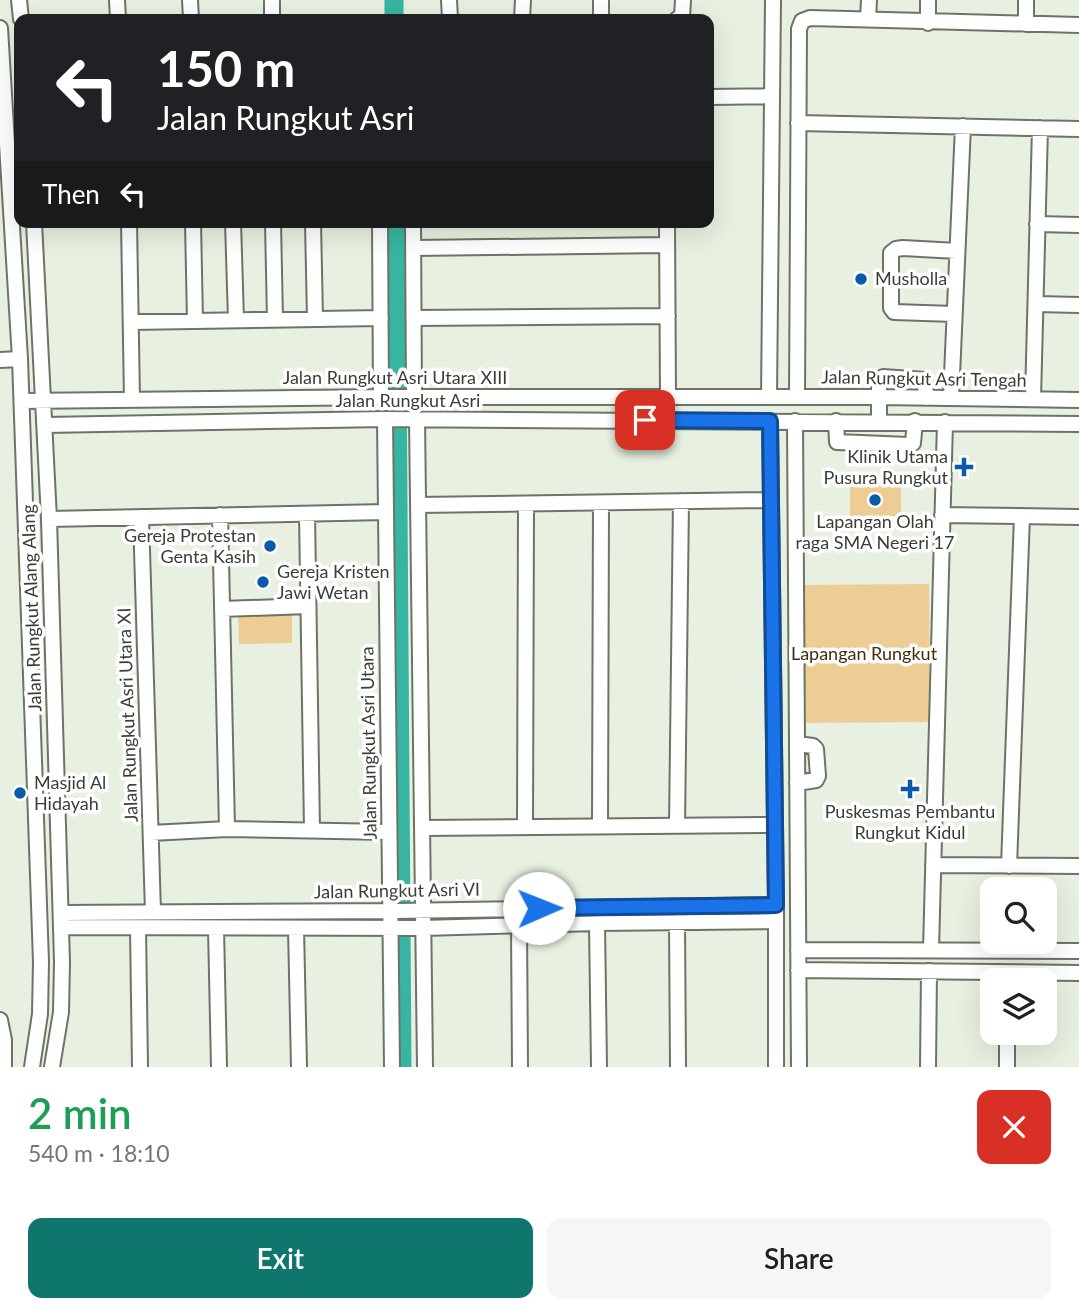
<!DOCTYPE html>
<meta charset="utf-8">
<style>
:root{--surface:#fff;--page:#f6f6f6;--text:#202124;--muted:#757577;--accent:#0f766e}
body{margin:0;font-family:Lato,sans-serif;background:var(--page);color:var(--text);height:100vh;display:flex;flex-direction:column;font-size:26px;white-space:nowrap}
*{box-sizing:border-box;margin:0}
p{font-size:23px;color:var(--muted)}
.icon{flex:none;width:38px;height:38px;fill:none;stroke:currentColor;stroke-width:2;stroke-linecap:round;stroke-linejoin:round}
.map{position:relative;height:1067px;overflow:hidden}
.panel{display:flex;flex-direction:column;background:var(--surface);flex:1}
.panel>*{flex:none}
.hud{position:absolute;left:14px;top:14px;width:700px;height:214px;border-radius:14px;box-shadow:0 7px 28px #0002;background:#202124;color:#fff;overflow:hidden}
.tools{position:absolute;left:980px;top:877px;display:grid;gap:14px}
.tools a{display:grid;place-items:center;width:77px;height:77px;border-radius:14px;background:var(--surface);box-shadow:0 7px 28px #0002;font-size:35px}
.pin{position:absolute;display:grid;place-items:center;width:60px;height:60px;color:#fff;margin:-30px;border-radius:14px;box-shadow:0 4px 10px #0006}
.me{position:absolute;width:77px;margin:-38px;rotate:89deg;stroke-linejoin:round;filter:drop-shadow(0 0 5px #0008)}
.turn{display:flex;align-items:center;gap:24px;height:147px;padding:0 28px;font-size:32px}
.turn .icon{width:91px;height:91px;stroke-width:2.5}
.turn b{display:block;font-size:49px;line-height:60px}
.then{display:flex;align-items:center;height:66px;padding:0 28px;background:#0003;gap:14px;font-size:26px}
.round{display:grid;place-items:center;flex:none;width:74px;height:74px;border-radius:14px;background:var(--page)}
.summary{display:flex;align-items:center;justify-content:space-between;height:119px;padding:0 28px}
h1{font-size:42px;font-weight:600;line-height:52px;color:#1e9e55}
.action{display:flex;gap:14px;margin-top:auto;padding:14px 28px}
.action a{flex:1;height:80px;border-radius:14px;background:var(--accent);color:#fff;font-size:28px;font-weight:600;line-height:80px;text-align:center}
.action a+a{background:var(--page);color:var(--text)}
.map>svg:first-child{display:block}
.green{fill:#edcd94}
.lines{fill:none;stroke-linecap:round;stroke-linejoin:round}
.river{stroke:#38b5a2;stroke-width:19}
.minor-casing{stroke:#6c7466;stroke-width:18}
.minor{stroke:#fff;stroke-width:14}
.route-casing{stroke:#114b97;stroke-width:18}
.route{stroke:#1a73e8;stroke-width:12}
.poi-dot{fill:#095ba9;stroke:#fff;stroke-width:2.5}
.labels{text-anchor:middle;stroke-width:7;stroke-linejoin:round;paint-order:stroke}
.poi-label{font-size:18px;fill:#3b3e38;stroke:#fff;text-anchor:start}
.street-label{font-size:18px;fill:#3b3e38;stroke:#fff}
.park-label{font-size:18px;fill:#402f0a;stroke:#fff}
</style>
<div class="map">
<svg width="1079" height="1067" viewBox="0 0 1079 1067">
<rect width="100%" height="100%" fill="#e8f1e1"/>
<path class="green" d="M 850,485 L 901,485 L 901,516 L 850,516 Z
M 929,584 L 930,722 L 799,723 L 798,585 Z
M 292,611 L 292,643 L 239,644 L 238,612 Z"/>
<g class="lines">
<path class="river" d="M 394,0 L 394,19
M 396,222 L 402,1067"/>
<defs>
<path id="minor" d="M 19,0 L 21,19
M 117,0 L 118,19
M 190,0 L 191,19
M 272,0 L 272,19
M 449,0 L 450,19
M 601,0 L 601,19
M 522,19 L 523,0
M 677,19 L 682,17 L 683,0
M 868,19 L 869,0
M 928,23 L 928,0
M 1026,24 L 1026,0
M 0,28 L 20,359 L 41,962 L 40,1014 L 32,1067
M 709,97 L 772,96
M 798,123 L 1079,129
M 34,222 L 49,519 L 62,962 L 61,1012 L 52,1067
M 129,222 L 132,399
M 193,222 L 195,321
M 233,222 L 236,320
M 273,222 L 275,320
M 313,222 L 315,319
M 380,222 L 381,397
M 413,222 L 414,397
M 667,222 L 668,397
M 1037,224 L 1079,225
M 414,248 L 667,245
M 1036,304 L 1079,305
M 954,314 L 894,312 L 891,308 L 891,253 L 896,249 L 903,248 L 957,251
M 415,318 L 668,316
M 131,322 L 381,318
M 0,360 L 20,359
M 769,397 L 773,0
M 797,397 L 799,29 L 802,21 L 810,18 L 1079,25
M 951,398 L 963,126
M 1033,399 L 1040,128
M 22,401 L 386,397 L 879,397 L 1079,400
M 385,419 L 392,1067
M 417,419 L 425,1067
M 770,421 L 776,905 L 776,1067
M 795,421 L 799,1067
M 836,421 L 837,442 L 908,445 L 913,443 L 915,421
M 879,421 L 879,381 L 883,377 L 925,380 L 926,398
M 45,425 L 385,419 L 1079,424
M 418,505 L 771,500
M 307,514 L 312,830
M 220,515 L 227,829
M 942,515 L 1079,517
M 141,517 L 153,912
M 49,519 L 386,512
M 222,609 L 308,606
M 797,744 L 813,746 L 816,749 L 818,776 L 816,780 L 797,783
M 600,826 L 601,503
M 677,826 L 681,501
M 525,827 L 526,504
M 422,828 L 775,825
M 151,833 L 227,829 L 389,832
M 933,865 L 1079,866
M 1009,866 L 1022,516
M 61,913 L 396,911 L 776,905
M 677,922 L 678,1067
M 597,923 L 599,1067
M 519,925 L 520,1067
M 61,927 L 423,928 L 597,923 L 776,921
M 138,928 L 140,1067
M 216,928 L 219,1067
M 296,928 L 299,1067
M 798,950 L 1079,951
M 931,950 L 945,422
M 798,970 L 1079,973
M 0,1020 L 4,1040 L 4,1067
M 928,1067 L 929,971
M 1007,1067 L 1007,1032"/>
</defs>
<use href="#minor" class="minor-casing"/>
<use href="#minor" class="minor"/>
</g>
<g class="lines">
<defs>
<path id="route" d="M 539,908 L 776,905 L 770,421 L 645,420"/>
</defs>
<use href="#route" class="route-casing"/>
<use href="#route" class="route"/>
</g>
<g class="poi-dot">
<circle cx="861" cy="279" r="7"/>
<path d="M960.5 456.5h7v7h7v7h-7v7h-7v-7h-7v-7h7z"/>
<circle cx="875" cy="500" r="7"/>
<circle cx="270" cy="546" r="7"/>
<circle cx="263" cy="582" r="7"/>
<path d="M906.5 778.5h7v7h7v7h-7v7h-7v-7h-7v-7h7z"/>
<circle cx="20" cy="793" r="7"/>
</g>
<g class="labels">
<g class="poi-label">
<text x="875" y="285">Musholla</text>
<text x="948" y="463" text-anchor="end">Klinik Utama<tspan x="948" dy="21">Pusura Rungkut</tspan></text>
<text x="875" y="528" text-anchor="middle">Lapangan Olah<tspan x="875" dy="21">raga SMA Negeri 17</tspan></text>
<text x="256" y="542" text-anchor="end">Gereja Protestan<tspan x="256" dy="21">Genta Kasih</tspan></text>
<text x="277" y="578">Gereja Kristen<tspan x="277" dy="21">Jawi Wetan</tspan></text>
<text x="34" y="789">Masjid Al<tspan x="34" dy="21">Hidayah</tspan></text>
<text x="910" y="818" text-anchor="middle">Puskesmas Pembantu<tspan x="910" dy="21">Rungkut Kidul</tspan></text>
</g>
<g class="street-label">
<text x="395" y="384">Jalan Rungkut Asri Utara XIII</text>
<text transform="translate(924 379) rotate(1)" y="6">Jalan Rungkut Asri Tengah</text>
<text x="408" y="407">Jalan Rungkut Asri</text>
<text transform="translate(32 608) rotate(-92)" y="6">Jalan Rungkut Alang Alang</text>
<text transform="translate(128 715) rotate(-92)" y="6">Jalan Rungkut Asri Utara XI</text>
<text transform="translate(369 743) rotate(-91)" y="6">Jalan Rungkut Asri Utara</text>
<text transform="translate(397 891) rotate(-1)" y="6">Jalan Rungkut Asri VI</text>
</g>
<g class="park-label">
<text x="864" y="660">Lapangan Rungkut</text>
</g>
</g>
</svg>
<div class="tools">
<a><svg class="icon" aria-label="search" viewBox="0 0 24 24"><circle cx="10" cy="10" r="6"/><path d="M15 15l6 6"/></svg></a>
<a><svg class="icon" aria-label="layers" viewBox="0 0 24 24"><path d="M12 4l9 5-9 5-9-5zM3 14l9 5 9-5"/></svg></a>
</div>
<div class="pin" style="left:645px;top:420px;background:#d93025"><svg class="icon" aria-label="arrive" viewBox="0 0 24 24"><path d="M6 21V4h12l-3 4 3 4H6"/></svg></div>
<svg class="me" style="left:539px;top:908px" viewBox="-20 -20 40 40"><circle r="19" fill="#fff"/><path d="M0-13L10 11 0 6-10 11z" fill="#1a73e8"/></svg>
<div class="hud">
<div class="turn"><svg class="icon" aria-label="left" viewBox="0 0 24 24"><path d="M17 20v-9H6M10 6l-5 5 5 5"/></svg><div><b>150 m</b>Jalan Rungkut Asri</div></div>
<div class="then">Then<svg class="icon" aria-label="left" viewBox="0 0 24 24"><path d="M17 20v-9H6M10 6l-5 5 5 5"/></svg></div>
</div>
</div>
<section class="panel">
<div class="summary"><div><h1>2 min</h1><p>540 m · 18:10</p></div><a class="round" style="background:#d93025;color:#fff"><svg class="icon" aria-label="close" viewBox="0 0 24 24"><path d="M6 6l12 12M18 6L6 18"/></svg></a></div>
<div class="action"><a>Exit</a><a>Share</a></div>
</section>
